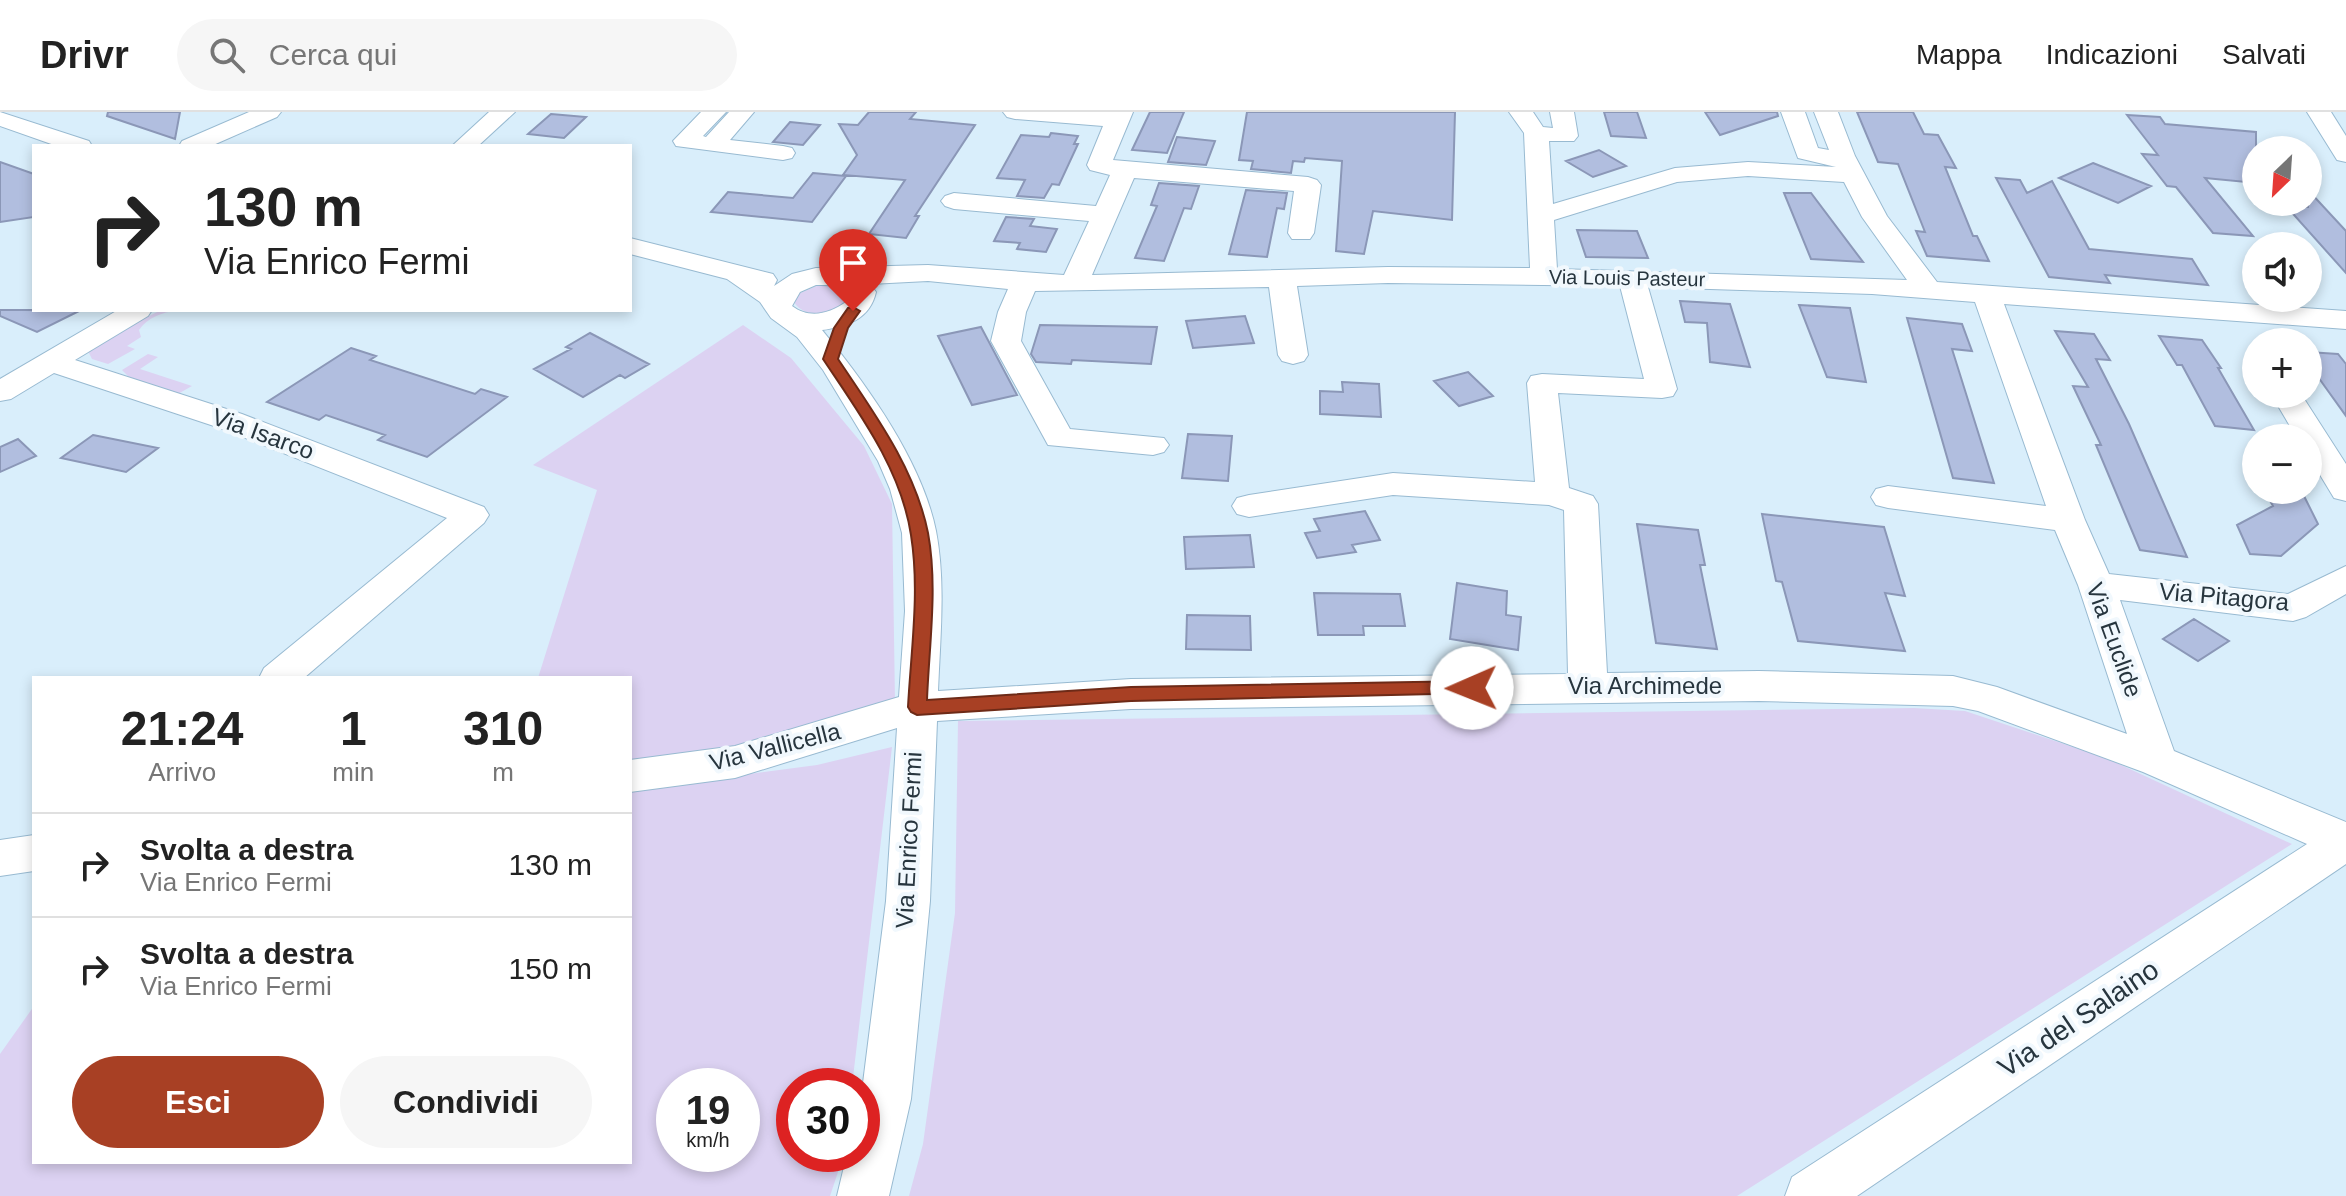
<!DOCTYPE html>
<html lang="it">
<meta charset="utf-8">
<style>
:root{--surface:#fff;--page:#f6f6f6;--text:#222;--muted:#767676;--line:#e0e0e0;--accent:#a84024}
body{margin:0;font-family:Arial,sans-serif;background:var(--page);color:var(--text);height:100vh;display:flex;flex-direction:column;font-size:30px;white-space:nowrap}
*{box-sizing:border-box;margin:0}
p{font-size:26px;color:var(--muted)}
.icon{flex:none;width:44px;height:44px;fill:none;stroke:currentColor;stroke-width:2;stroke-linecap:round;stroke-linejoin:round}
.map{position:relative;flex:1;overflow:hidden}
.side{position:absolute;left:32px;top:564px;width:600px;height:488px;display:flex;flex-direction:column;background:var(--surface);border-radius:0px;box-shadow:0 4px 12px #0003}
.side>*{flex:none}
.top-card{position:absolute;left:32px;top:32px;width:600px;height:168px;border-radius:0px;box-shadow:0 4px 12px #0003;background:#fff;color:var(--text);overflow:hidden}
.needle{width:52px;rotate:205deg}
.buttons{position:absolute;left:2242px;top:24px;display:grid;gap:16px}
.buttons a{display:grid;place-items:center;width:80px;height:80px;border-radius:50%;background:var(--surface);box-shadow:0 4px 12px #0003;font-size:40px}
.speed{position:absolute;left:656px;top:956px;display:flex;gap:16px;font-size:40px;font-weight:700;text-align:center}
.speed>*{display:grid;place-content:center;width:104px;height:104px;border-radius:50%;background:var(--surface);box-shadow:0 4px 12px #0003;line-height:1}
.speed small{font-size:20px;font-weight:400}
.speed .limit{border:12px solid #d22;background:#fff;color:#111}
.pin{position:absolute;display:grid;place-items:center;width:68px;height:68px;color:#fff;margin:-82px -34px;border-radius:50% 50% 50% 0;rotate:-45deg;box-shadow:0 0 8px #0007}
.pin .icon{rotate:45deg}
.me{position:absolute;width:88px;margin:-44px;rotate:269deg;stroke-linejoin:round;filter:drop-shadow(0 0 6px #0008)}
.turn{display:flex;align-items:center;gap:28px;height:168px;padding:0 40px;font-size:36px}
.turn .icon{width:104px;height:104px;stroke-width:2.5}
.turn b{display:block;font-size:56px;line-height:68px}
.eta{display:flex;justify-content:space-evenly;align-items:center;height:136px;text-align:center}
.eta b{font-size:48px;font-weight:700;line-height:56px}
.action{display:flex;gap:16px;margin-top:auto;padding:16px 40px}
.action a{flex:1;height:92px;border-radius:48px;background:var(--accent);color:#fff;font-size:32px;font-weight:700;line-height:92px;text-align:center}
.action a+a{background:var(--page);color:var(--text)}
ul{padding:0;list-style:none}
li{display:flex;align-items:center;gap:24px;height:104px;padding:0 40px;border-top:2px solid var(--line)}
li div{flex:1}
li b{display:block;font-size:30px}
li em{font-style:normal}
header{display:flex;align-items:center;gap:48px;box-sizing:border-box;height:112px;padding:0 40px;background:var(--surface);border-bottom:2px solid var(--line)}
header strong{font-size:38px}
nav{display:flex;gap:44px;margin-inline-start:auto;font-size:28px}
.search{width:560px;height:72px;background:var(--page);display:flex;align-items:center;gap:20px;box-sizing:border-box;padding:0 28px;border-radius:44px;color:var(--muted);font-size:30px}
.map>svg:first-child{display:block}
.green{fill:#dcd2f2;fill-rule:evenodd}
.building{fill:#b1bedf;stroke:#8b97b7;stroke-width:2}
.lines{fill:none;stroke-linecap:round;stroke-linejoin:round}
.minor-casing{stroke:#98bad1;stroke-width:2}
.minor{fill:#fff;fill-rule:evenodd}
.route{fill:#a84024;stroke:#6d2a17;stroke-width:2}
.labels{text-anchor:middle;stroke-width:8;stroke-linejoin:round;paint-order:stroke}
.far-street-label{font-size:20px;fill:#27353e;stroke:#f1f8fd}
.street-label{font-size:24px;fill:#27353e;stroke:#f1f8fd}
.near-street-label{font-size:28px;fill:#27353e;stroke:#f1f8fd}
</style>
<header>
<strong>Drivr</strong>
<div class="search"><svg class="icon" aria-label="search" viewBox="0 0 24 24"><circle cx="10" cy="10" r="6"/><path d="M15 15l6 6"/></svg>Cerca qui</div>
<nav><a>Mappa</a><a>Indicazioni</a><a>Salvati</a></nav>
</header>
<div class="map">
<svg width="2346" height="1084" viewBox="0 0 2346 1084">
<rect width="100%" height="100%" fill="#d9eefb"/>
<path class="green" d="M 821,172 L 843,176 L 847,180 L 847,189 C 833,202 805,208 794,190 L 798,182 Z
M 161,198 L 177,198 C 162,201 148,205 139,218 L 141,225 L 127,234 L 135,237 L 108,252 L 92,247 L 89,241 L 92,233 Z
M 743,213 L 791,246 L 864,334 L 892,392 L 895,590 L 723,640 L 630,648 L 630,566 L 538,566 L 597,378 L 533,353 Z
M 148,242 L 158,245 L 140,257 L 192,274 L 176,283 L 131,267 L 122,258 Z
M 1914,596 L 1965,599 L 2106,646 L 2292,732 L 1737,1084 L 909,1084 L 923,1032 L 955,801 L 958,609 Z
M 892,635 L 852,974 L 794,974 L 794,1042 L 844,1042 L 830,1084 L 0,1084 L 0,942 L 34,894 L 34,1050 L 630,1050 L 630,678 L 817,653 ZM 674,974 L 742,974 L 742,1042 L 674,1042 Z"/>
<path class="building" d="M 108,0 L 180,0 L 175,27 L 107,4 Z
M 869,0 L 916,0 L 910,7 L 975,13 L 915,104 L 919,104 L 906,126 L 869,122 L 905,68 L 843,63 L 857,43 L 839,12 L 858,13 Z
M 1150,0 L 1184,0 L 1167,41 L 1132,38 Z
M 1247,0 L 1455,0 L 1452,108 L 1373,99 L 1364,142 L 1336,139 L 1342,49 L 1305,46 L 1304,50 L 1293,49 L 1291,61 L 1251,57 L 1253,49 L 1239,48 Z
M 1604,0 L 1637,0 L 1646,26 L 1611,24 Z
M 1705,0 L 1777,0 L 1778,4 L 1720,23 Z
M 1857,0 L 1913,0 L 1924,22 L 1938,23 L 1956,56 L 1945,55 L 1973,124 L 1977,124 L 1989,149 L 1927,144 L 1916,119 L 1925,120 L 1898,52 L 1878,50 Z
M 551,2 L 586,5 L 564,26 L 528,22 Z
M 2127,3 L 2160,5 L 2165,12 L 2256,20 L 2256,71 L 2205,66 L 2253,124 L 2213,121 L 2176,75 L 2167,74 L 2142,42 L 2158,43 Z
M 790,10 L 820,13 L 803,33 L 773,30 Z
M 1051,21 L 1078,24 L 1074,32 L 1078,32 L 1059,73 L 1052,72 L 1044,86 L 1017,84 L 1025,68 L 997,66 L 1021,23 L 1049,25 Z
M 1177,25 L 1215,29 L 1206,53 L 1168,50 Z
M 1599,38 L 1626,54 L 1593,65 L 1566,49 Z
M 0,50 L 34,62 L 34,105 L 0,110 Z
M 2093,51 L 2151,74 L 2118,91 L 2059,66 Z
M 813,61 L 846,64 L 812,110 L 711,100 L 728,80 L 793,86 Z
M 1996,66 L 2020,68 L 2027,81 L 2052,69 L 2089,137 L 2192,147 L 2208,173 L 2105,163 L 2110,171 L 2049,165 Z
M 1159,71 L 1199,74 L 1191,97 L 1184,96 L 1164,149 L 1135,146 L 1157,94 L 1151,93 Z
M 1246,78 L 1287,81 L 1284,97 L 1277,96 L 1267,145 L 1229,142 Z
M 2308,78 L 2346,119 L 2346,161 L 2286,94 L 2308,95 Z
M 1784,81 L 1811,81 L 1863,150 L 1811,147 Z
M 1006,105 L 1034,107 L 1030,114 L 1057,117 L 1046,140 L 1017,137 L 1020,131 L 994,129 Z
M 1577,118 L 1637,119 L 1648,146 L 1586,145 Z
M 1680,189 L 1730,192 L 1750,255 L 1710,250 L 1707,211 L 1685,210 Z
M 1799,193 L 1850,196 L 1866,270 L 1827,265 Z
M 0,198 L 81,198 L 37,220 L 0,204 Z
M 1245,204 L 1254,231 L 1193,236 L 1186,209 Z
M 1907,206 L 1962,212 L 1972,239 L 1952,237 L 1994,371 L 1953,366 Z
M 1040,213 L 1157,215 L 1151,252 L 1072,248 L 1071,252 L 1036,250 L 1031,242 Z
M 981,215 L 1017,283 L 972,293 L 938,224 Z
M 2055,219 L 2094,222 L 2110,248 L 2096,247 L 2129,312 L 2187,445 L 2140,438 L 2096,333 L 2101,333 L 2073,274 L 2088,275 Z
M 590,221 L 649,252 L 625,266 L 620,263 L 583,285 L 534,257 L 571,237 L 566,235 Z
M 2159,224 L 2202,228 L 2221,256 L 2218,256 L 2254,318 L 2215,314 L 2182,253 L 2177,253 Z
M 351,236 L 376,244 L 370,248 L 475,282 L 481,277 L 507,285 L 427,345 L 378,328 L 385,323 L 326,303 L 319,308 L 267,290 Z
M 2308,240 L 2338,242 L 2346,252 L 2346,304 L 2308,251 Z
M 1468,260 L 1493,284 L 1459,294 L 1434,269 Z
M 1342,270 L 1379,272 L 1381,305 L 1320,302 L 1320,279 L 1343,280 Z
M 1188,322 L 1232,324 L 1228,369 L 1182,366 Z
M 93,323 L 158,336 L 126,360 L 61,346 Z
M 18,327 L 36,344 L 0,360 L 0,335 Z
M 2264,378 L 2301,378 L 2318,412 L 2281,444 L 2250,442 L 2237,413 L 2273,394 Z
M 1365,399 L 1380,428 L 1352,433 L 1356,440 L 1317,446 L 1305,421 L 1320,419 L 1314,407 Z
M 1762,402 L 1884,415 L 1905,484 L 1885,481 L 1905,539 L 1798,529 L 1782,470 L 1776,469 Z
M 1637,412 L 1698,418 L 1705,453 L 1700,453 L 1717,537 L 1656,531 Z
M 1250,423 L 1254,455 L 1186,457 L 1184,425 Z
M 1457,471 L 1507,479 L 1506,503 L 1521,505 L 1518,538 L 1450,527 Z
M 1314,481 L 1400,482 L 1405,514 L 1363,514 L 1364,523 L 1318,523 Z
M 1187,503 L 1250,504 L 1251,538 L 1186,537 Z
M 2194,507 L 2229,529 L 2198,549 L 2163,527 Z"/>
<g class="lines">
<defs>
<path id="minor" d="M 0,0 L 89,29 L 92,34 L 57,34 L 0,14 Z
M 249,0 L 281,0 L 277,5 L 211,34 L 179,34 L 182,29 Z
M 489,0 L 515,0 L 478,34 L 452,34 Z
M 701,0 L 726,0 L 703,24 L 706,25 L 729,0 L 754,0 L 730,28 L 783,34 L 792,36 L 795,41 L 792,46 L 783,48 L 676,34 L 673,29 Z
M 1003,0 L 1133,0 L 1113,48 L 1308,65 L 1317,68 L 1321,73 L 1314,121 L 1310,127 L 1292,127 L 1288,121 L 1294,79 L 1134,66 L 1092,163 L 1388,155 L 1530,156 L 1524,21 L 1509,0 L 1533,0 L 1543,15 L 1553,16 L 1550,0 L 1574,0 L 1578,24 L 1574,29 L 1549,29 L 1553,92 L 1675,56 L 1748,50 L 1836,55 L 1798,46 L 1781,0 L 1805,0 L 1818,36 L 1829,38 L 1814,0 L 1838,0 L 1855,44 L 1887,104 L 1937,170 L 2346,199 L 2346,217 L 2004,192 L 2085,408 L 2109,462 L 2288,482 L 2346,454 L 2346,482 L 2306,505 L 2293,509 L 2120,488 L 2174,639 L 2346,710 L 2346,752 L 1857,1084 L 1785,1084 L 1792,1065 L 2307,732 L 2143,660 L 1978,599 L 1953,594 L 1759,589 L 1131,597 L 937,609 L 930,789 L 911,987 L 889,1084 L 837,1084 L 847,1042 L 862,1042 L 862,979 L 886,789 L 897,616 L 735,666 L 630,680 L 630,648 L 735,634 L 899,585 L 905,499 L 902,421 L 890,377 L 878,349 L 823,258 L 797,225 L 771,206 L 760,190 L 727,167 L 630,142 L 630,126 L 773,162 L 777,168 L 774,174 L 792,162 L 816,156 L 928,153 L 1064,163 L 1089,109 L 954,97 L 945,94 L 941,89 L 945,84 L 954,81 L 1096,94 L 1110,63 L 1090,58 L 1087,53 L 1103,14 L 1015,7 L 1007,5 ZM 1748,64 L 1844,70 L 1862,105 L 1907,168 L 1557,157 L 1554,108 L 1677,70 ZM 928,169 L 1008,177 L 998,200 L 991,229 L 1048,333 L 1153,343 L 1164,340 L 1169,333 L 1164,326 L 1070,317 L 1021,229 L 1026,200 L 1035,179 L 1269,175 L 1278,243 L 1282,249 L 1293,252 L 1304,249 L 1308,243 L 1297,174 L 1388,171 L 1620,174 L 1644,267 L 1542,262 L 1531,264 L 1527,271 L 1535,370 L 1393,361 L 1249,383 L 1237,386 L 1232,394 L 1237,402 L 1249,405 L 1393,383 L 1549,393 L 1564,398 L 1568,562 L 1131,567 L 938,579 C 940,527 946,471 936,419 C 922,349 867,273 822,218 C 847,215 870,207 876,180 L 870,172 ZM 816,173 C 828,173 839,172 848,181 L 846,190 C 829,202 809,207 792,194 L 800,180 ZM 1648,175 L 1872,182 L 1975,190 L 2046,394 L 1888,374 L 1876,377 L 1871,385 L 1876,393 L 1888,396 L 2055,418 L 2078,473 L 2127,622 L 1997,575 L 1953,564 L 1759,559 L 1607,561 L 1598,392 L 1593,384 L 1569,376 L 1558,281 L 1662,286 L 1673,284 L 1677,277 Z
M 2307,0 L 2331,0 L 2346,24 L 2346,50 L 2337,48 Z
M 118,198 L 152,198 L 148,204 L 75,248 L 242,302 L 484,395 L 489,403 L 484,411 L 304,566 L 259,566 L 264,556 L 447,406 L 220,316 L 54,261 L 11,287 L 0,289 L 0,267 Z
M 2271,282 L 2301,282 L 2346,352 L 2346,389 L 2334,386 L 2308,343 L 2308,326 L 2297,326 Z
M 34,723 L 34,759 L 0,764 L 0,728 Z"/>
</defs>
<use href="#minor" class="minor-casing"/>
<use href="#minor" class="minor"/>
</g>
<path class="route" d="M 853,195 L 860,199 L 848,216 L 838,247 C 874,301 915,356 928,421 C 938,475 929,534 927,588 L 1131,575 L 1472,569 L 1482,576 L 1479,581 L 1131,589 L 917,603 L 911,600 L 908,595 C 911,539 920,479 911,423 C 901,357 859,301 823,247 L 834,216 L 848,196 Z"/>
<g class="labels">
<g class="far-street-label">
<text transform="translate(1627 166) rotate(1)" y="7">Via Louis Pasteur</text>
</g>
<g class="street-label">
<text transform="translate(263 322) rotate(20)" y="8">Via Isarco</text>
<text transform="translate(2224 485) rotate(5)" y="8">Via Pitagora</text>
<text transform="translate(2114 528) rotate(70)" y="8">Via Euclide</text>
<text x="1645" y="582">Via Archimede</text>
<text transform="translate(775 635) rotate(-14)" y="8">Via Vallicella</text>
<text transform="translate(909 728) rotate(-87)" y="8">Via Enrico Fermi</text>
</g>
<g class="near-street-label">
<text transform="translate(2078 906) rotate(-34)" y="10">Via del Salaino</text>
</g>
</g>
</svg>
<div class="buttons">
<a><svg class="needle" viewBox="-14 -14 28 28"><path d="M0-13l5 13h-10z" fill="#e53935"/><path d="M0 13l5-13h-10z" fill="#767676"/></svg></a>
<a><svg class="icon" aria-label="sound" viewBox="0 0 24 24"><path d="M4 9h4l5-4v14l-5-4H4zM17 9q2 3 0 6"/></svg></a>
<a>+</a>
<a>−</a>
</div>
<div class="speed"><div>19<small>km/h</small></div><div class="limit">30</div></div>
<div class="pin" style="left:853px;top:199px;background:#d93025"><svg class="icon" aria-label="arrive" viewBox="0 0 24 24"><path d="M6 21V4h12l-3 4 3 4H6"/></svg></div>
<svg class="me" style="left:1472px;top:576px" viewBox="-20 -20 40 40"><circle r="19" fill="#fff"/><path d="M0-13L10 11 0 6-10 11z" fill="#a84024"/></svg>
<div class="top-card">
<div class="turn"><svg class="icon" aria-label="right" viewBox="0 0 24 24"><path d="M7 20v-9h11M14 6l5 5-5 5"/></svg><div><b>130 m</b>Via Enrico Fermi</div></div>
</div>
<section class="side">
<div class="eta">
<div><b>21:24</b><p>Arrivo</p></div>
<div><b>1</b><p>min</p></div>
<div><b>310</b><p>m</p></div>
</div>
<ul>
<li><svg class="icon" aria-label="right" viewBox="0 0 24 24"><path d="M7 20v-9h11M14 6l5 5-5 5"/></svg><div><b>Svolta a destra</b><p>Via Enrico Fermi</p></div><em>130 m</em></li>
<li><svg class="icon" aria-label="right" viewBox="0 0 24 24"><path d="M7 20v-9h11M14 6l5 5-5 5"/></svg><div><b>Svolta a destra</b><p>Via Enrico Fermi</p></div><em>150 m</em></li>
</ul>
<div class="action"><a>Esci</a><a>Condividi</a></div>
</section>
</div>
